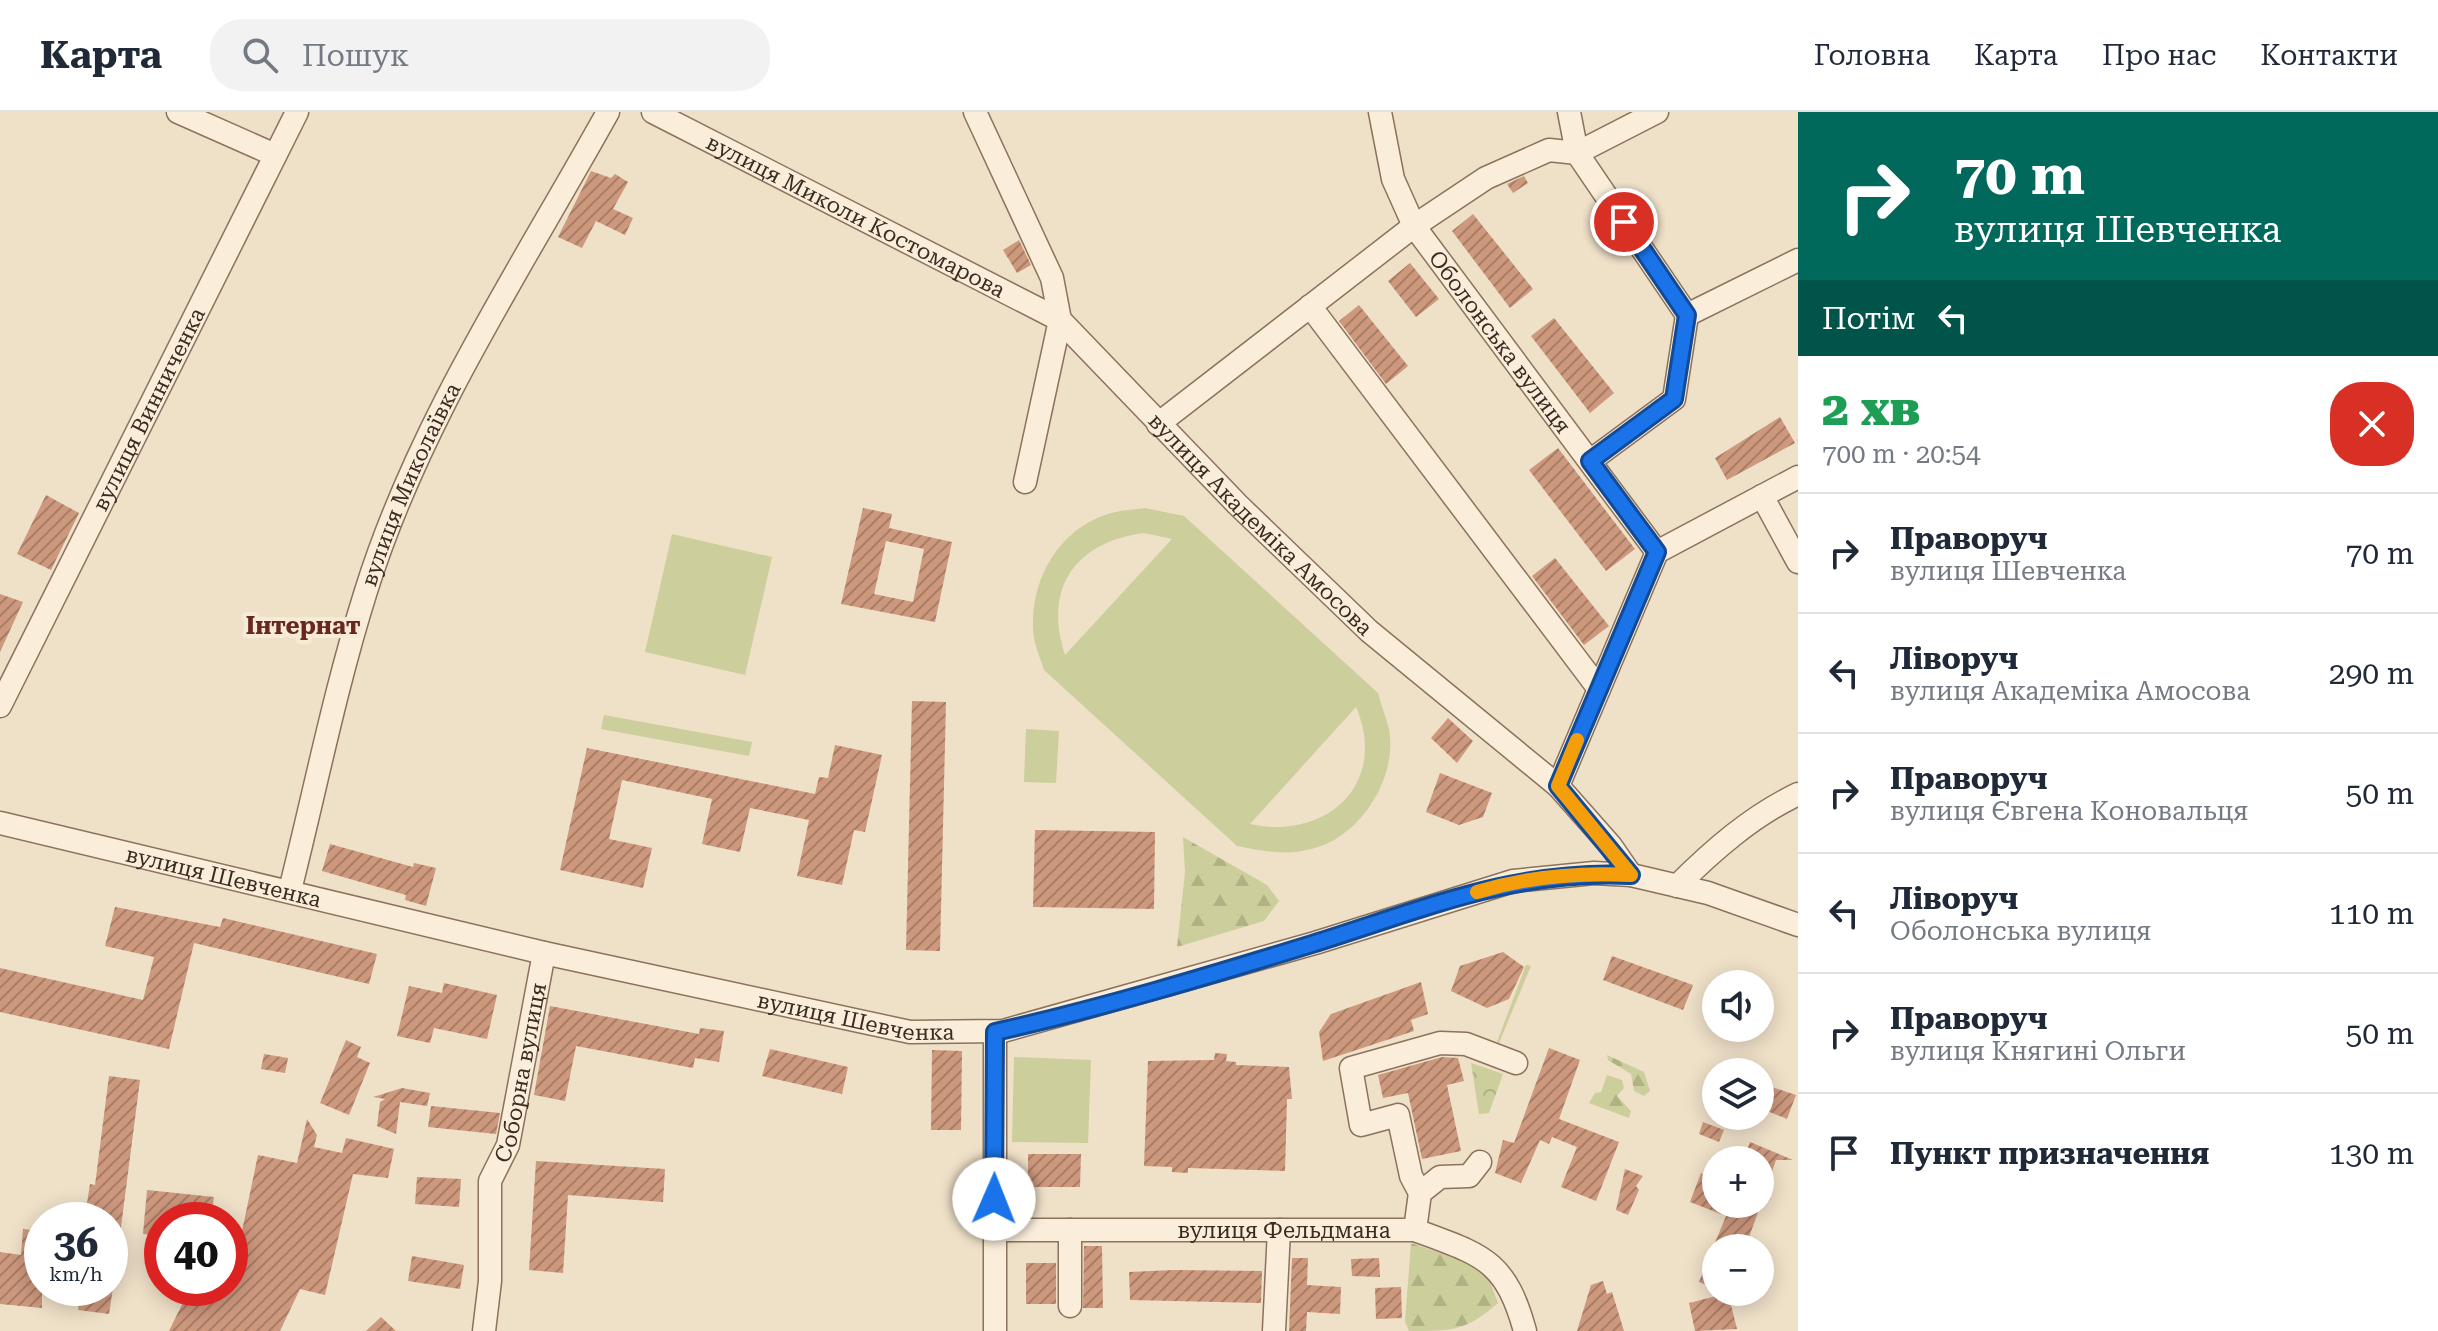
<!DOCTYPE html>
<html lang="uk">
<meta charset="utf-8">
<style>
:root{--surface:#fff;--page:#f2f2f3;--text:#1f2937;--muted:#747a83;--line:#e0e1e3}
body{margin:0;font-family:"Roboto Serif",serif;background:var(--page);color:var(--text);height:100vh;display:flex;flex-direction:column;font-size:30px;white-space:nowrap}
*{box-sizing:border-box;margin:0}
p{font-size:26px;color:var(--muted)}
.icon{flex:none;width:44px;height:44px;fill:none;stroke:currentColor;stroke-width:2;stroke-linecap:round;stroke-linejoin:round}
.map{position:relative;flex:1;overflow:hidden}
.sheet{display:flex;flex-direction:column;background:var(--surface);width:640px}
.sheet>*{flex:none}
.guide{background:#00695c;color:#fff;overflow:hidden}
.fabs{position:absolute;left:1702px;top:858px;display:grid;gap:16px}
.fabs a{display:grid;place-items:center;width:72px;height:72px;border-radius:50%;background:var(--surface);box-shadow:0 4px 20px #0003;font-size:40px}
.speed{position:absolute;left:24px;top:1090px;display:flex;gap:16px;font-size:40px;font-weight:700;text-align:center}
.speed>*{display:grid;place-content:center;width:104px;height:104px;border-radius:50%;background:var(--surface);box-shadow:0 4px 20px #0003;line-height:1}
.speed small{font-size:20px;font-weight:400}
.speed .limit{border:12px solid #d22;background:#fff;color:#111}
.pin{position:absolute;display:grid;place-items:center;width:68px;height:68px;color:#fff;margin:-34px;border:4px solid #fff;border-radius:50%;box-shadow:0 2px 8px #0007}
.me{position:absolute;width:88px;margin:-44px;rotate:1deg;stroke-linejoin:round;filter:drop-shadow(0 0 6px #0008)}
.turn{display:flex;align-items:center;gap:28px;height:168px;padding:0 24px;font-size:36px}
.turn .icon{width:104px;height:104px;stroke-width:2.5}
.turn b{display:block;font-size:56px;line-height:68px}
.then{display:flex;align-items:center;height:76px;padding:0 24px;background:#0003;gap:16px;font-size:30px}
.round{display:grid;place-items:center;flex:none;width:84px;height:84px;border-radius:32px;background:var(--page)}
.headline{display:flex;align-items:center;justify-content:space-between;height:136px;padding:0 24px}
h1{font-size:48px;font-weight:800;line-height:60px;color:#1e9e55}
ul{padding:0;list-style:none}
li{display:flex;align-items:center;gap:24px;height:120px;padding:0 24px;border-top:2px solid var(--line)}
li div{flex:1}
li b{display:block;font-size:30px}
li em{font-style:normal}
header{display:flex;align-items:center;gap:48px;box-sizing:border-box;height:112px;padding:0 40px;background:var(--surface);border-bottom:2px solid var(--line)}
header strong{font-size:38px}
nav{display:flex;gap:44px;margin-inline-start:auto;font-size:28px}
.search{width:560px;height:72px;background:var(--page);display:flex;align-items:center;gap:20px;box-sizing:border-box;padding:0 28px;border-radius:32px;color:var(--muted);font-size:30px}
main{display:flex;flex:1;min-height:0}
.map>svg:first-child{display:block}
.grass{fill:#ccce9b;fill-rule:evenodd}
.forest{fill:url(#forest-firs)}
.park{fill:url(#park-crowns)}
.building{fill:url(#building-hatch);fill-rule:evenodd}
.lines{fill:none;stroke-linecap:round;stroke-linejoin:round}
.minor-casing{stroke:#8c725c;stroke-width:25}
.minor{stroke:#faeedb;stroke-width:22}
.route-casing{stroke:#114b97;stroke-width:20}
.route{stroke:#1a73e8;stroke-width:14}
.slow{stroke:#f59e0b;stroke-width:14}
.labels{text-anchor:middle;stroke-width:8;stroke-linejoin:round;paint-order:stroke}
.street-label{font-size:22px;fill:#3c2b20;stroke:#f6ebd7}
.neighbourhood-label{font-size:24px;font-weight:bold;fill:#69281f;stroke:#f6ebd7}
</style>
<header>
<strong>Карта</strong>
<div class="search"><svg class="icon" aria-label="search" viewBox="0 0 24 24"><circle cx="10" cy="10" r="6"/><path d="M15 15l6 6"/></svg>Пошук</div>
<nav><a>Головна</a><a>Карта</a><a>Про нас</a><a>Контакти</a></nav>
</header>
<main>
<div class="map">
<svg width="1798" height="1219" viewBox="0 0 1798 1219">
<defs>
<pattern id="forest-firs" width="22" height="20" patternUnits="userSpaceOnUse" patternTransform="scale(2)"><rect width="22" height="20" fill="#ccce9b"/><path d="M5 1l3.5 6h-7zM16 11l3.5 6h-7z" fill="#b0b185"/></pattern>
<pattern id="park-crowns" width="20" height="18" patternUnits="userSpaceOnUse" patternTransform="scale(2)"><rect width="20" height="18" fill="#ccce9b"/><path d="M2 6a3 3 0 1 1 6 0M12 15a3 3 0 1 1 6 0" fill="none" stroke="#b0b185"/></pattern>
<pattern id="building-hatch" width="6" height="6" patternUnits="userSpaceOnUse" patternTransform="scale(2)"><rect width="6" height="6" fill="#ce987d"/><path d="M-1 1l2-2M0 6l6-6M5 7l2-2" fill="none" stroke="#a87c66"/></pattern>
</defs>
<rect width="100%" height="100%" fill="#efe0c8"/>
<path class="grass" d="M 1145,396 L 1184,404 L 1378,581 C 1381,593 1386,605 1389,617 C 1398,666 1360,726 1311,737 C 1285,744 1263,739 1237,734 L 1044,558 C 1040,545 1033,530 1033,516 C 1031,467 1059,417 1108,402 C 1120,398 1133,398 1145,396 ZM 1144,421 L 1172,427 L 1065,543 C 1043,476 1075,430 1144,421 ZM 1356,595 C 1389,672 1326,729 1250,712 Z
M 672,422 L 772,445 L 745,563 L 645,540 Z
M 604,603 L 752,630 L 749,644 L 601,617 Z
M 1026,617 L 1059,619 L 1056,671 L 1024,670 Z
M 1526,853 L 1531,854 L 1499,931 L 1497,930 Z
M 1014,945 L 1091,948 L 1088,1031 L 1012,1030 Z"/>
<path class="forest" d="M 1183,725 L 1267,773 L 1279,789 L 1264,809 L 1177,835 L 1185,760 Z
M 1607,943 L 1644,960 L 1650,979 L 1644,984 L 1634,979 L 1631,962 L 1608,948 Z
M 1607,963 L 1622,968 L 1624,976 L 1617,984 L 1631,999 L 1629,1006 L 1589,991 L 1595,981 L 1601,980 Z
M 1411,1131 L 1463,1149 L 1489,1167 L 1498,1191 C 1466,1219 1452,1219 1409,1219 L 1405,1210 Z"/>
<path class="park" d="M 1471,951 L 1503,962 L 1489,1001 L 1479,1002 Z"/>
<path class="building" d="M 591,59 L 611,66 L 615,62 L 628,70 L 613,97 L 633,106 L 625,123 L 596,109 L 582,136 L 558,125 Z
M 1524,64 L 1528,71 L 1513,81 L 1507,72 Z
M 1473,102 L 1533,177 L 1510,196 L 1452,119 Z
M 1019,128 L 1031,153 L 1017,161 L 1003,138 Z
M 1410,151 L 1439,187 L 1416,205 L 1388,169 Z
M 1359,193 L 1408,254 L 1386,272 L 1339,209 Z
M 1554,206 L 1614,281 L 1590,301 L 1531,224 Z
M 1780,305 L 1795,331 L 1727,368 L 1715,346 Z
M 1558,336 L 1635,437 L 1606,459 L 1529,358 Z
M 46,383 L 79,401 L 51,458 L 17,442 Z
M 863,396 L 892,402 L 889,416 L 952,430 L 935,510 L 841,492 ZM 886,429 L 924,437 L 913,490 L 874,482 Z
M 1555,446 L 1609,514 L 1584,533 L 1532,464 Z
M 0,482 L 23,490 L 0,540 Z
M 912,589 L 946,590 L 940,839 L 906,838 Z
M 1448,606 L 1473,629 L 1457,651 L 1431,626 Z
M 835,633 L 882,643 L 865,720 L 854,718 L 842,773 L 797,764 L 809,708 L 750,696 L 740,740 L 702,732 L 712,687 L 622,668 L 609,727 L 652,736 L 643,776 L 560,758 L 587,636 L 815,682 L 819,665 L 828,666 Z
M 1440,661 L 1492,681 L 1483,705 L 1459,713 L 1426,700 Z
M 1035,718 L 1155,720 L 1154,797 L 1033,795 Z
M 330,732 L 413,755 L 414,751 L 436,756 L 426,794 L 405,788 L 406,783 L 322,759 Z
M 115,795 L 220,815 L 223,806 L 377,842 L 369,872 L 194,831 L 169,937 L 0,900 L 0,856 L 143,888 L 154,845 L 105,834 Z
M 1503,840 L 1524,855 L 1509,887 L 1487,896 L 1451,879 L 1460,854 Z
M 1612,844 L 1693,873 L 1683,898 L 1603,868 Z
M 1421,870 L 1428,902 L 1411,908 L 1414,919 L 1323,949 L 1319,920 L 1331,902 Z
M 444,871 L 497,883 L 487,927 L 434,916 L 430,931 L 397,924 L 409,874 L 442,881 Z
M 550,894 L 699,922 L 700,916 L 724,919 L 719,950 L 695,946 L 693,956 L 576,934 L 565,989 L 534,983 Z
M 346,928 L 361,935 L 357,945 L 370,951 L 349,1003 L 320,991 Z
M 1549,936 L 1580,948 L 1559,1007 L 1619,1030 L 1596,1089 L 1561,1075 L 1577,1035 L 1552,1025 L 1549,1032 L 1540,1028 L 1521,1071 L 1495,1061 L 1503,1028 L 1514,1031 Z
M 770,937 L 848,955 L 842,982 L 762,964 Z
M 932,938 L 962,939 L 961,1018 L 931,1018 Z
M 1215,941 L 1227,942 L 1226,949 L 1236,950 L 1236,953 L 1289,955 L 1292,987 L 1287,987 L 1285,1059 L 1188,1056 L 1188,1061 L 1172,1060 L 1172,1055 L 1144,1054 L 1148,949 L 1214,948 Z
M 264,942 L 288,946 L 285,961 L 261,957 Z
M 1442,945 L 1458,946 L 1464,969 L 1447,973 L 1461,1039 L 1422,1047 L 1408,981 L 1383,986 L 1378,963 Z
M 109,964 L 140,968 L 118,1138 L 110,1138 L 110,1108 L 90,1108 L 92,1092 L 87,1091 L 90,1072 L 95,1073 Z
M 1760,971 L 1796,983 L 1787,1007 L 1760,996 Z
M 402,976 L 430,981 L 427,994 L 400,990 L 396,1022 L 377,1014 L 380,990 L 385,987 L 373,985 Z
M 431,994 L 500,1001 L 496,1022 L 428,1015 Z
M 307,1007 L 317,1023 L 314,1035 L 342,1041 L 346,1026 L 394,1037 L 388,1066 L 353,1062 L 325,1183 L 300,1177 L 280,1219 L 169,1219 L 190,1176 L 230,1176 L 258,1043 L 297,1051 Z
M 1703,1010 L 1724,1018 L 1719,1030 L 1699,1022 Z
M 1750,1030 L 1793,1048 L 1776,1048 L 1762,1088 L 1760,1048 L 1743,1048 Z
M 1028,1042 L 1081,1042 L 1080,1075 L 1028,1075 Z
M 536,1049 L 665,1057 L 663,1090 L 568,1083 L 563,1161 L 529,1158 Z
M 1625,1057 L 1643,1064 L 1636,1074 L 1639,1078 L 1628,1103 L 1616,1098 Z
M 1701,1061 L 1716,1068 L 1716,1092 L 1761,1092 L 1745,1136 L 1716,1136 L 1716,1177 L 1699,1170 L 1726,1104 L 1690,1090 Z
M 417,1065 L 461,1067 L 459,1095 L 415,1092 Z
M 147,1078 L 214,1085 L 211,1108 L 162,1108 L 162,1124 L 143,1122 Z
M 23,1117 L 42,1119 L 42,1196 L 0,1192 L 0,1140 L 21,1143 Z
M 1084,1134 L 1102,1134 L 1103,1196 L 1083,1196 Z
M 412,1144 L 464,1153 L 460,1177 L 408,1169 Z
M 1292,1146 L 1308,1146 L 1307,1173 L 1341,1175 L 1340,1202 L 1307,1200 L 1306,1219 L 1289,1219 Z
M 1379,1146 L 1380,1165 L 1352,1164 L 1351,1147 Z
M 1026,1151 L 1056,1151 L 1056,1192 L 1026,1192 Z
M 1174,1158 L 1262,1159 L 1261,1191 L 1130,1188 L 1129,1160 Z
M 1603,1169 L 1607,1182 L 1612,1180 L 1624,1219 L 1577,1219 L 1591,1173 Z
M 1401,1175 L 1402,1206 L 1376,1207 L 1375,1176 Z
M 81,1176 L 113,1176 L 109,1202 L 78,1198 Z
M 1728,1181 L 1737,1217 L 1695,1219 L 1689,1191 Z
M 381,1205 L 396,1219 L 366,1219 Z"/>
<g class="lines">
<defs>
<g id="minor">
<path d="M 178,0 L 275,43"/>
<path id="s1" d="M 653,0 L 1060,208 L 1025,370"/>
<path id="s2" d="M 975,0 L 1052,166 L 1060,208 L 1237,392 L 1369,519 L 1558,674 L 1611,734 L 1631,763"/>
<path id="s3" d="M 1380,0 L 1393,67 L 1414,114 L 1657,440"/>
<path d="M 1569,0 L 1577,41 L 1687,203 L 1674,287 L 1590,349"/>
<path d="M 1310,194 L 1599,577"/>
<path d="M 1687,203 L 1798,148"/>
<path d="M 1158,312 L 1414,114 L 1486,66 L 1549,38 L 1577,41 L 1657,0"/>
<path d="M 1762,384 L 1798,450"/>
<path id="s4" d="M 0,594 L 297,0"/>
<path d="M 1558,674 L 1657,440 L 1798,365"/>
<path id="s5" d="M 0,711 L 544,841 L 910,920 L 1003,919 L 1315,831 L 1513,769 L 1594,761 L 1631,763 L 1708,781 L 1798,813"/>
<path d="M 1677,774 C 1713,738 1752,704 1798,682"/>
<path id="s6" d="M 290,778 C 315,679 335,577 366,479 C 419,309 522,155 608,0"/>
<path d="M 1420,1081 L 1411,1064 L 1398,1003 L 1361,1013 L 1351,956 L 1440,931 L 1466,932 L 1516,951"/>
<path id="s7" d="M 994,1118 L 1415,1118 C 1481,1143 1505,1146 1525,1219"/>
<path d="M 1415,1118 L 1420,1081 L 1440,1065 L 1469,1064 L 1480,1050"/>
<path d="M 1070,1194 L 1070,1118"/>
<path id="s8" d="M 484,1219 L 490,1169 L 490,1069 L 508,1033 L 544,841"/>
<path d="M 995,1219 L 995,920"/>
<path d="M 1274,1219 L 1279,1118"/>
</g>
</defs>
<use href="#minor" class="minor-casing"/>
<use href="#minor" class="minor"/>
</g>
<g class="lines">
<defs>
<path id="route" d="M 994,1087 L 995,920 C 1102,896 1208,864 1312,832 C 1421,798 1515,757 1631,763 L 1558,674 L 1657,440 L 1590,349 L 1674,287 L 1687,203 L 1624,110"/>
</defs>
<use href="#route" class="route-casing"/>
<use href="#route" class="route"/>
<path class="slow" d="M 1477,780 C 1527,765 1579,760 1631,763 L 1558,674 L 1577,628"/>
</g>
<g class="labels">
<g class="street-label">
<text dy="8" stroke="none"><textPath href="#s1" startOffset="228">вулиця Миколи Костомарова</textPath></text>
<text dy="8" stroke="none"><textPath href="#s3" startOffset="264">Оболонська вулиця</textPath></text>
<text dy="8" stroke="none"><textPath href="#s4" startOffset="332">вулиця Винниченка</textPath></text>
<text dy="8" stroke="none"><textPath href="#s6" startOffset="424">вулиця Миколаївка</textPath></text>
<text dy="8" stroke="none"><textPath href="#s2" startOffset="512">вулиця Академіка Амосова</textPath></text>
<text dy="8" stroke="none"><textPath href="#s5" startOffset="230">вулиця Шевченка</textPath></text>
<text dy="8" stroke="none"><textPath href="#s5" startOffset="878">вулиця Шевченка</textPath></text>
<text dy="8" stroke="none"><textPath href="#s8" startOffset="264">Соборна вулиця</textPath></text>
<text dy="8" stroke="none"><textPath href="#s7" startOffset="290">вулиця Фельдмана</textPath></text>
</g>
<g class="neighbourhood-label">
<text x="303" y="522">Інтернат</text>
</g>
</g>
</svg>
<div class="fabs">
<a><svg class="icon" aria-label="sound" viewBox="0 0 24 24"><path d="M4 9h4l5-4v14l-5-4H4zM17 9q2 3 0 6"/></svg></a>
<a><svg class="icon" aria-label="layers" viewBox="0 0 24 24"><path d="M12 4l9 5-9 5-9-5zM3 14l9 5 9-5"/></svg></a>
<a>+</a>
<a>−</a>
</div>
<div class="speed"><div>36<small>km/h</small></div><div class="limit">40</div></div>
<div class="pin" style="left:1624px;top:110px;background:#d93025"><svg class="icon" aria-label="arrive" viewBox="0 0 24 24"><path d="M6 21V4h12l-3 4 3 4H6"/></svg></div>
<svg class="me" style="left:994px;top:1087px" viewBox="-20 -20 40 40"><circle r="19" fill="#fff"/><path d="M0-13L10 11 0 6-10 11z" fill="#1a73e8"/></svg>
</div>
<section class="sheet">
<div class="guide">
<div class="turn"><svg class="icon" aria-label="right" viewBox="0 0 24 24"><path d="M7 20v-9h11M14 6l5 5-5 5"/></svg><div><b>70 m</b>вулиця Шевченка</div></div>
<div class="then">Потім<svg class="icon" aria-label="left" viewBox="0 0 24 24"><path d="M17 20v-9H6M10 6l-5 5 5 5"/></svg></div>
</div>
<div class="headline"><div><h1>2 хв</h1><p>700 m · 20:54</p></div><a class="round" style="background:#d93025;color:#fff"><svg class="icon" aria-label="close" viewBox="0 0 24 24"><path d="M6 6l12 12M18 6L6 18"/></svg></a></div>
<ul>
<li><svg class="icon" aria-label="right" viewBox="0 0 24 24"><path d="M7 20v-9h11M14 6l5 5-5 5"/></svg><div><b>Праворуч</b><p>вулиця Шевченка</p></div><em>70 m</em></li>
<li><svg class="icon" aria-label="left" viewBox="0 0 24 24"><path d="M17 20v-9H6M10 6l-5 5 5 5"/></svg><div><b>Ліворуч</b><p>вулиця Академіка Амосова</p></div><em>290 m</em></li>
<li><svg class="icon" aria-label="right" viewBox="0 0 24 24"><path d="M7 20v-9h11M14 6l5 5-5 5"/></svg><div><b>Праворуч</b><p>вулиця Євгена Коновальця</p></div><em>50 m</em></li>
<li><svg class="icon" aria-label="left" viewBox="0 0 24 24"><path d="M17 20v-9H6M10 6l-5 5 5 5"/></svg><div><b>Ліворуч</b><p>Оболонська вулиця</p></div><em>110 m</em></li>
<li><svg class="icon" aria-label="right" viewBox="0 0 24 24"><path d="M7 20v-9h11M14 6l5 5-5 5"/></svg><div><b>Праворуч</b><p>вулиця Княгині Ольги</p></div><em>50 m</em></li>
<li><svg class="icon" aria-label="arrive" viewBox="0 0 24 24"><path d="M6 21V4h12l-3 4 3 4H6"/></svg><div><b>Пункт призначення</b></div><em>130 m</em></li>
</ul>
</section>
</main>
